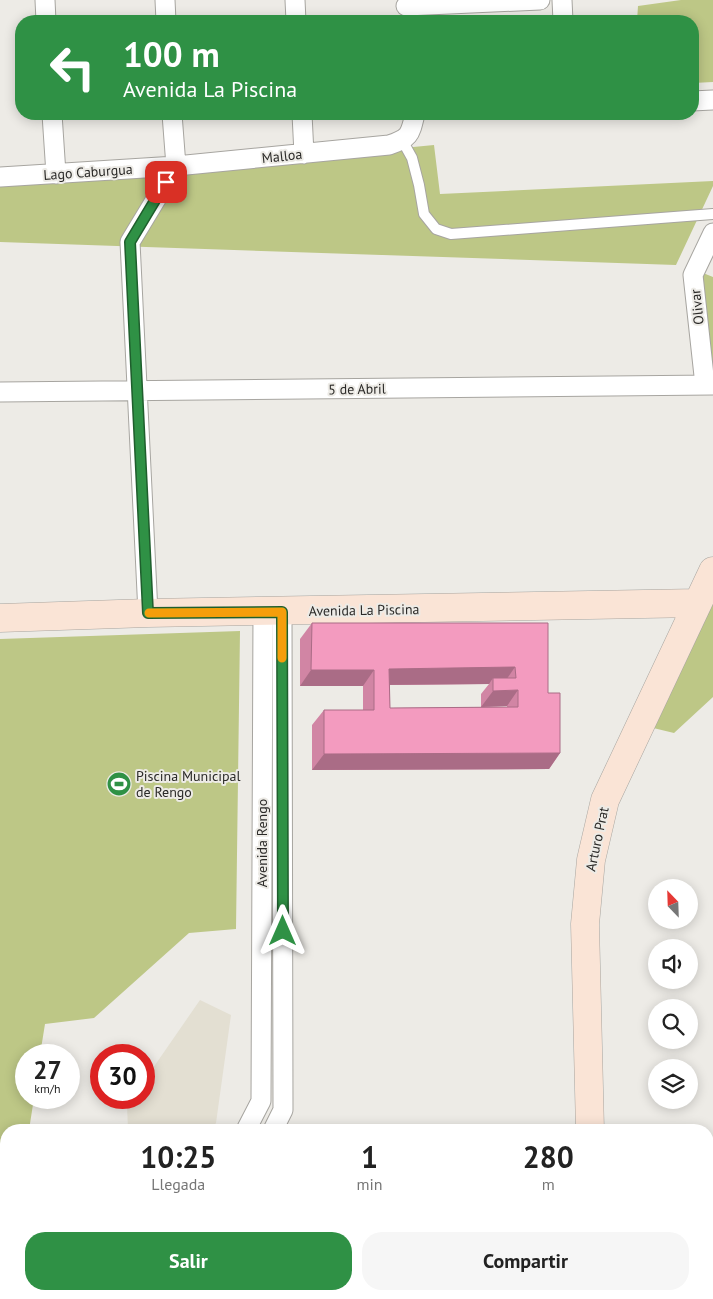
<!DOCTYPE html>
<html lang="es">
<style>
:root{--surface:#fff;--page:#f6f6f6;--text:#222;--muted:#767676;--accent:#2f9145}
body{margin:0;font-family:"PT Sans",sans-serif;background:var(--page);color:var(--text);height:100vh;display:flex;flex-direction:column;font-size:19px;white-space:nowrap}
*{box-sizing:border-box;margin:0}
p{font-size:16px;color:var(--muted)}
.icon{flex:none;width:28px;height:28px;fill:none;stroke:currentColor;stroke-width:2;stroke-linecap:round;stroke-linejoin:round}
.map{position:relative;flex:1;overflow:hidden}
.details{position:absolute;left:0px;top:1124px;width:714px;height:176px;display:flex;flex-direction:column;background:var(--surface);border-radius:20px 20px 0 0;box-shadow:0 2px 12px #0003}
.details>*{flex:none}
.guide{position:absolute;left:15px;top:15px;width:684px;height:105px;border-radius:20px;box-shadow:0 2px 12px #0003;background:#2f9145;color:#fff;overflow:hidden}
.needle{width:32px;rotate:337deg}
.fabs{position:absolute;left:648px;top:879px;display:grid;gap:10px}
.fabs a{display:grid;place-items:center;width:50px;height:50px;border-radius:50%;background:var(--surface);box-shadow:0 2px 12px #0003;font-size:25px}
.speed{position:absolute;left:15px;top:1044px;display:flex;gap:10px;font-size:25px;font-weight:700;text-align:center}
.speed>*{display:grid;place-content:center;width:65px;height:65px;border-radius:50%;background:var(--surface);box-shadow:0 2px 12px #0003;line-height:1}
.speed small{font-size:12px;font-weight:400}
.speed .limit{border:8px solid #d22;background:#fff;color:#111}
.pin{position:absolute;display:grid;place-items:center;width:42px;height:42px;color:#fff;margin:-21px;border-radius:10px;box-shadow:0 2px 8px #0006}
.me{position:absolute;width:55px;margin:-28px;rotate:0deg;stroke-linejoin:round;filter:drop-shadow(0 0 4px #0008)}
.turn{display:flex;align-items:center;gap:18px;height:105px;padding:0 25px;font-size:22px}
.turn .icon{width:65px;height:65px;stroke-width:2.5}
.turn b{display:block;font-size:35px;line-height:42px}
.eta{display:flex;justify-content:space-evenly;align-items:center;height:85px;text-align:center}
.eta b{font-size:30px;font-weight:600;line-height:35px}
.cta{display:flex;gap:10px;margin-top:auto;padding:10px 25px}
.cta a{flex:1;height:58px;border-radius:20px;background:var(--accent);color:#fff;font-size:20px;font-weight:600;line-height:58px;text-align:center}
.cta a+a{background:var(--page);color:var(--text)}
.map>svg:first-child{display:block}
.built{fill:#e3dfd2}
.green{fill:#bdc786}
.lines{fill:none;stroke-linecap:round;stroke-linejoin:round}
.lane-casing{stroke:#a7a5a0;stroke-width:12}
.street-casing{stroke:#a7a5a0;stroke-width:21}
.secondary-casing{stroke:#a7a5a0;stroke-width:29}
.path{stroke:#b1afab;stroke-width:3;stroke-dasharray:5 2.5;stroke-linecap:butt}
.lane{stroke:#fff;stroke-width:10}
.street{stroke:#fff;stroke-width:19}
.secondary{stroke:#fae4d6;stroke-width:28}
.wall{fill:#d185a4;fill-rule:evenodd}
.shaded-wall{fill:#aa6c86}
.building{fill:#f39bbf;stroke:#aa6c86;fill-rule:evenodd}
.route-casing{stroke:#1f5e2d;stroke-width:12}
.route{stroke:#2f9145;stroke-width:9}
.slow{stroke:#f59e0b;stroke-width:9}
.labels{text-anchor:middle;stroke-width:4;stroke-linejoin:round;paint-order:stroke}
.street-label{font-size:14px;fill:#2b2a28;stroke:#edebe6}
.poi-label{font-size:14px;fill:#2b2a28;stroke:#edebe6;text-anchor:start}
</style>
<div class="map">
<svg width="713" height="1299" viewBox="0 0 713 1299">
<rect width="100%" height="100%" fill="#edebe6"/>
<path class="built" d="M 200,1000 L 231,1015 L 216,1123 L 211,1130 L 128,1130 L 127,1105 L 132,1098 L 144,1098 L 144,1081 Z"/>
<path class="green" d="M 681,0 L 713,0 L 713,82 L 693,83 L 692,21 L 637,21 L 638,6 Z
M 434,145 L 440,194 L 713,181 L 713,186 L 676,265 L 0,242 L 0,187 Z
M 698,271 L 713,277 L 713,376 L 695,375 L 685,291 Z
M 713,562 L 713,697 L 674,733 L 645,726 Z
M 240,631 L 236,929 L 189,933 L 94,1018 L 45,1024 L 40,1055 L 26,1055 L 26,1098 L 34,1098 L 29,1130 L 6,1130 L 6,1157 L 0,1158 L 0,639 Z"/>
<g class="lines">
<defs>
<path id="lane" d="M 402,140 L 412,158 L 419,185 L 424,214 L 436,229 L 451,234 L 713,214"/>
<path id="street" d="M 45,0 L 46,21
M 165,0 L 166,21
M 295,0 L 296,21
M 562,0 L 563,21
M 406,6 L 540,0
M 692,101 L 713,100
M 52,114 L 56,174
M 302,114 L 304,154
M 0,177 L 176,166 L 389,145 C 410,138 410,135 415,114
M 705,385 L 693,275 L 713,233
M 0,392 L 713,385
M 148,613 L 130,242 L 176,166 L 172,114
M 246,1130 L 261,1101 L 263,611
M 273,1130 L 283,1110 L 282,612
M 112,1299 L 117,1294
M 154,1299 L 159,1294"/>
<path id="secondary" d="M 0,618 L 148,613 L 698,603
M 590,1130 L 585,924 L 591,860 L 605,800 L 713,571
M 594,1294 L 595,1299"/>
</defs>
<use href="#lane" class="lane-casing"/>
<use href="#street" class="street-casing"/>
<use href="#secondary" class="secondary-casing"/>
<path class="path" d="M 0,1283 L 6,1284"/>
<use href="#lane" class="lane"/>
<use href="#street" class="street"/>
<use href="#secondary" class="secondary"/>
</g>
<path class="wall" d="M 312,623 L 548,623 L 548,693 L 560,753 L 549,769 L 312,770 L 312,725 L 324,710 L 363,710 L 363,686 L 300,686 L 300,639 ZM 489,684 L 481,694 L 481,707 L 507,706 L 507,707 L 390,708 L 390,685 Z"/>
<path class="shaded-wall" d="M 515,667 L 504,683 L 493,678 L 489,684 L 378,685 L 389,669 Z
M 311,670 L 374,670 L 363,686 L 300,686 Z
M 518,690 L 507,706 L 481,707 L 493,691 Z
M 560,753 L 549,769 L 312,770 L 324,754 Z"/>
<path class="building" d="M 312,623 L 548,623 L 548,693 L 560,693 L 560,753 L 324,754 L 324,710 L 374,710 L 374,670 L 311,670 ZM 515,667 L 516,678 L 493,678 L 493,691 L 518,690 L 518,707 L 390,708 L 389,669 Z"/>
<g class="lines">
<defs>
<path id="route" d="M 166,182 L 130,242 L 148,613 L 282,612 L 283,931"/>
</defs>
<use href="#route" class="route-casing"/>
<use href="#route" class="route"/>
<path class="slow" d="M 149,613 L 282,612 L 282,658"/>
</g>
<defs>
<symbol id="stadium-disc" viewBox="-11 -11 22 22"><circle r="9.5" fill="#2f9145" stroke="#edebe6"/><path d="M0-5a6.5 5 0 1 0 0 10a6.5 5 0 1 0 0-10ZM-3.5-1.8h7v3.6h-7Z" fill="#fff"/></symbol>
</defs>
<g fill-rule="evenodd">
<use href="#stadium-disc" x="105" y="770" width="28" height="28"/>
</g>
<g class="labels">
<g class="street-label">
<text transform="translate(282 156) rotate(-6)" y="5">Malloa</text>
<text transform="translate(88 172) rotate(-4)" y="5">Lago Caburgua</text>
<text transform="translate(697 307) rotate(-96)" y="5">Olivar</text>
<text transform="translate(357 389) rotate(-1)" y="5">5 de Abril</text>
<text transform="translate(364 610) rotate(-1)" y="5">Avenida La Piscina</text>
<text transform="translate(597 839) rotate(-78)" y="5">Arturo Prat</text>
<text transform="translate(262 843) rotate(-90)" y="5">Avenida Rengo</text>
</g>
<g class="poi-label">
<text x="136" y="781">Piscina Municipal<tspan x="136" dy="16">de Rengo</tspan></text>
</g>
</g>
</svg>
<div class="fabs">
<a><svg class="needle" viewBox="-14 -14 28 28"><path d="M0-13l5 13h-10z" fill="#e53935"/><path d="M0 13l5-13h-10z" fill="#767676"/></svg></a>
<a><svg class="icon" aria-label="sound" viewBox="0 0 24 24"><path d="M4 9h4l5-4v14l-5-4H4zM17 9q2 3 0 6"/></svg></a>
<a><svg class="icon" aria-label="search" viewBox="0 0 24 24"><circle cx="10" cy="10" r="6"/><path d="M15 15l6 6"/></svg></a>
<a><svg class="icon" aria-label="layers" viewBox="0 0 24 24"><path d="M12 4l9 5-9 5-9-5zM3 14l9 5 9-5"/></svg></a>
</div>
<div class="speed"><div>27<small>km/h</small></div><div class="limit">30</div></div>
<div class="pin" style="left:166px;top:182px;background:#d93025"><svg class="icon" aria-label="arrive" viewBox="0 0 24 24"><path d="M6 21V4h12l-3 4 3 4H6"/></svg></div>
<svg class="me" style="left:283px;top:931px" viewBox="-20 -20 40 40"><path d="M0-17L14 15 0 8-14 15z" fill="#2f9145" stroke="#fff" stroke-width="4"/></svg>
<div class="guide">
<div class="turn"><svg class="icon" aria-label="left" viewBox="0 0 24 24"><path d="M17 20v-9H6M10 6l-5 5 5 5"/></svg><div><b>100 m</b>Avenida La Piscina</div></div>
</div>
<section class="details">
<div class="eta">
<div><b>10:25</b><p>Llegada</p></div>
<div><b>1</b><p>min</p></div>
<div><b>280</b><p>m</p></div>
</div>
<div class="cta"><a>Salir</a><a>Compartir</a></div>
</section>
</div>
